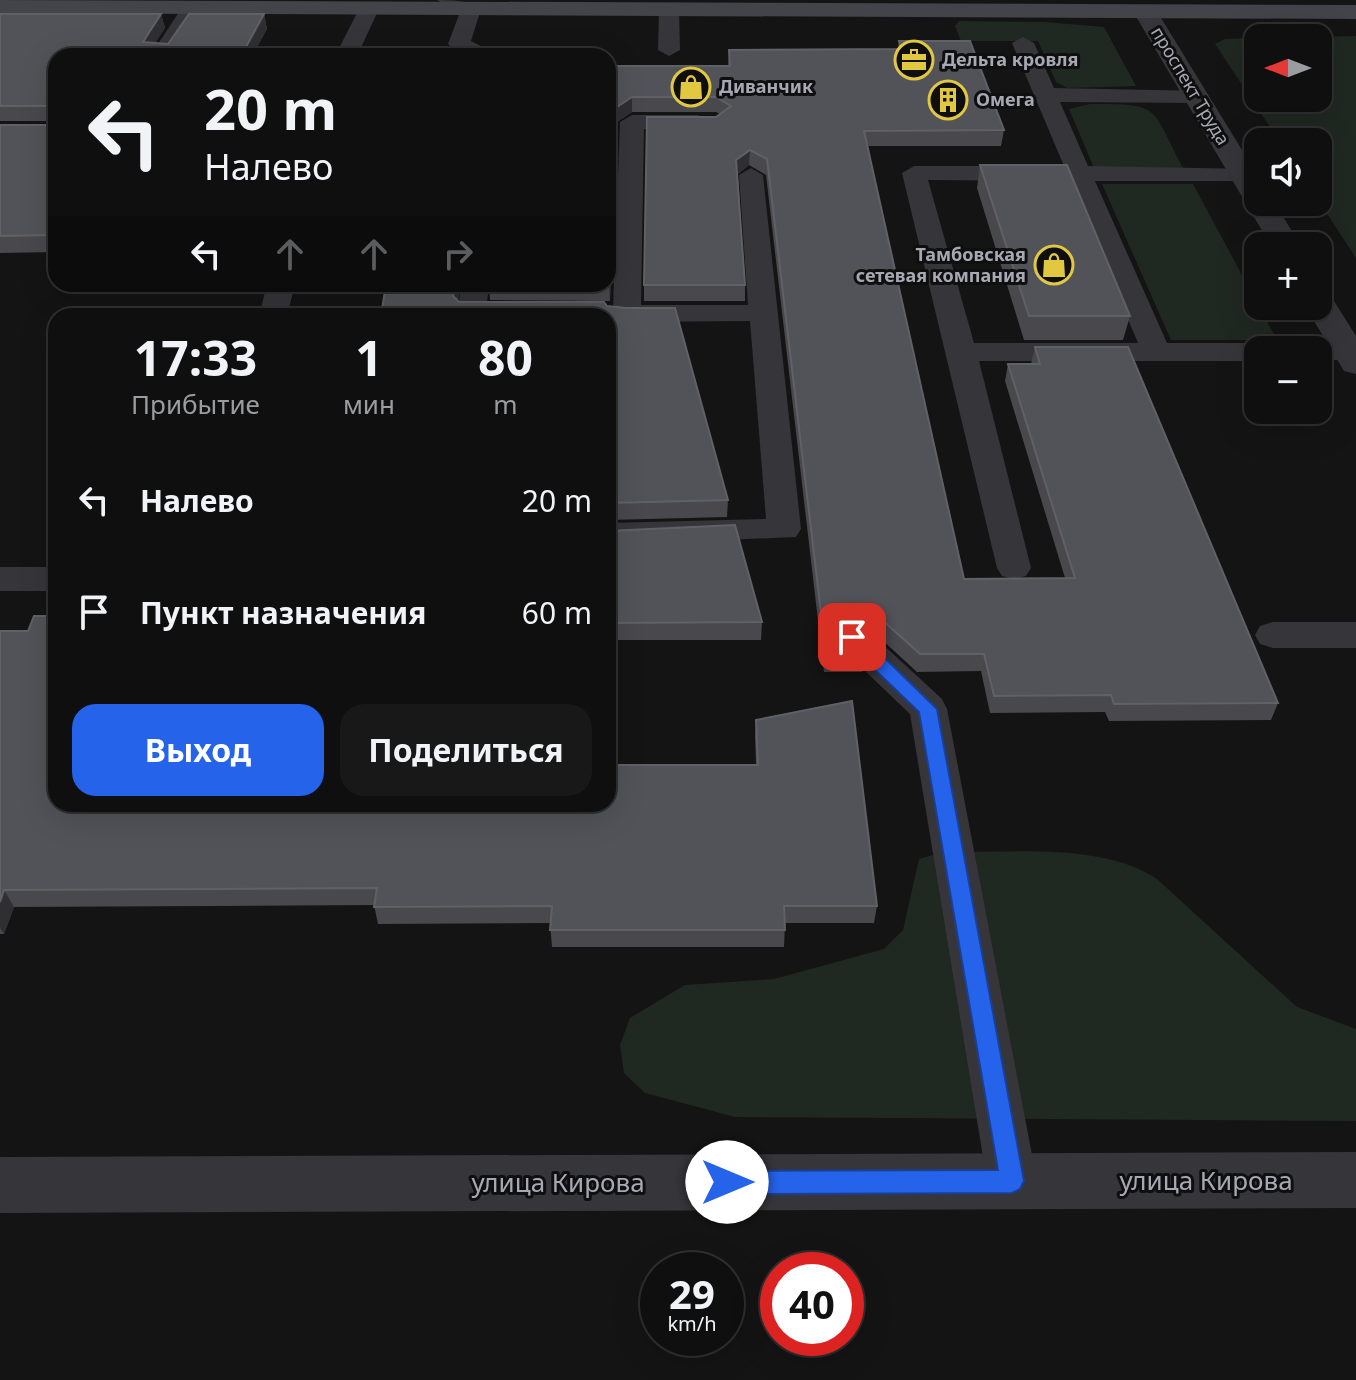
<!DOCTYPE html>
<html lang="ru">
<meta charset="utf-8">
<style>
:root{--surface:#0f0f10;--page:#181819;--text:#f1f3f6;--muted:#9b9c9f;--line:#2f2f30;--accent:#2563eb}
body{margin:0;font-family:"Noto Sans",sans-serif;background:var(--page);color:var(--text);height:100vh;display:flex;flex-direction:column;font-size:30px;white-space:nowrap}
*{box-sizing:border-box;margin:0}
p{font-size:26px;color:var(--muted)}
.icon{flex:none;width:44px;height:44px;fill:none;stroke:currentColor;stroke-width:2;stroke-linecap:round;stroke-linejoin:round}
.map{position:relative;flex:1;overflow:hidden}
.side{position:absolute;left:48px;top:308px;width:568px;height:504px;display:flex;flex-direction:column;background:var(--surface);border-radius:24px;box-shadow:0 8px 32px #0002,0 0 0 2px var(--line)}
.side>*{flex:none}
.banner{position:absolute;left:48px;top:48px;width:568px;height:244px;border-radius:24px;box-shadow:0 8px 32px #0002,0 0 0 2px var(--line);background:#0f0f10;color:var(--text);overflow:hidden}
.needle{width:52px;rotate:270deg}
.fabs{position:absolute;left:1244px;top:24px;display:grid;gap:16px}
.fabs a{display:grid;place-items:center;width:88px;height:88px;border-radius:16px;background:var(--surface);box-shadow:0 8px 32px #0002,0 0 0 2px var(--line);font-size:40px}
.speed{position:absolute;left:640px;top:1252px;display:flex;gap:16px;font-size:40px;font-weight:700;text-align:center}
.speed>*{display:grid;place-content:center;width:104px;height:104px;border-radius:50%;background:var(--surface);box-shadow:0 8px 32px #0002,0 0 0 2px var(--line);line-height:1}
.speed small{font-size:20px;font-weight:400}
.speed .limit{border:12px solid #d22;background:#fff;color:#111}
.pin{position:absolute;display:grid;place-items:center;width:68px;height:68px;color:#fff;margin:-34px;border-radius:16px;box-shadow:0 4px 12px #0006}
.me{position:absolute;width:88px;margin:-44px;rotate:90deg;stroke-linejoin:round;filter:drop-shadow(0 0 6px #0008)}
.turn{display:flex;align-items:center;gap:28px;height:168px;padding:0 24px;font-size:36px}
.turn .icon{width:104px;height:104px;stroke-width:2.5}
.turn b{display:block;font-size:56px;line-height:68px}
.lanes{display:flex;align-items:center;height:76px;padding:0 24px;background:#0003;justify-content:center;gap:40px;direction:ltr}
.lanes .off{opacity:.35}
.eta{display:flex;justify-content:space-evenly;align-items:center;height:136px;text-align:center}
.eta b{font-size:48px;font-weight:700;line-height:56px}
.action{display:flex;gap:16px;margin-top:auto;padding:16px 24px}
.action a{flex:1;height:92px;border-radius:24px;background:var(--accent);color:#fff;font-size:32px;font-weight:700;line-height:92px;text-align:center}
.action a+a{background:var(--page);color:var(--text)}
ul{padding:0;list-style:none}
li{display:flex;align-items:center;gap:24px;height:112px;padding:0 24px}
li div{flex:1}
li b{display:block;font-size:30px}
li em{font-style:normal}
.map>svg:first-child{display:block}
.green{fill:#202822}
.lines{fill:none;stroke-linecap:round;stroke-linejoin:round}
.service{fill:#35353a;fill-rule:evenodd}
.tertiary{fill:#35353a;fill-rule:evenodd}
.secondary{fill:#43444a;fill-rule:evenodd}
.wall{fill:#48484d}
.shaded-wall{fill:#2f2f32}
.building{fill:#525358;stroke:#606066;stroke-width:2}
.route{fill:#2563eb;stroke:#184099;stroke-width:2}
.labels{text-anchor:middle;stroke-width:6;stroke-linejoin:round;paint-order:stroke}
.far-poi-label{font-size:18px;font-weight:bold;fill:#a7a8b4;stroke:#0f0f10;text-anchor:start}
.far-street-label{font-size:18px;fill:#a7a8b4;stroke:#0f0f10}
.near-street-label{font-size:26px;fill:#a7a8b4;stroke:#0f0f10}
</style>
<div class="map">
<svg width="1356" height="1380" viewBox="0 0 1356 1380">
<rect width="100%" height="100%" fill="#141415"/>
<path class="green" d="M 959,21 L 1045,22 L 1104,27 L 1136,86 L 1067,88 L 1056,82 L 1038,41 L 961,41 L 955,26 Z
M 1356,36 L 1356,258 L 1318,200 L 1318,142 L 1280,142 L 1215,44 L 1225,39 L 1258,38 L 1258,98 L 1318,98 L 1318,38 L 1263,38 Z
M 1090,104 C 1163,104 1150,106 1183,168 L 1094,168 L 1069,109 Z
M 1102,184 L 1193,184 L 1277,340 L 1171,340 Z
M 943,852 C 1009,853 1102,842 1157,879 L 1297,1007 L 1356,1029 L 1356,1121 L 735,1117 L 645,1093 L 624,1073 L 620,1045 L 630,1018 L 685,985 L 774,979 L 884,949 L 903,930 L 919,859 Z"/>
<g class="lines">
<path class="service" d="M 437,0 C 452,0 470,0 481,9 L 471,41 L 500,56 C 482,56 461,58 448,44 L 460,12 Z
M 192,1 L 202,7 L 172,56 L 150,56 L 185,3 Z
M 369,3 L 379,9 L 357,56 L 335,56 L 359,9 Z
M 669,4 L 679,10 L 680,50 L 669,56 L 658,50 L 659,10 Z
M 1023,37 L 1034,43 L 1054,88 L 1204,91 L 1207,96 L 1196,103 L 1060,102 L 1088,166 L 1252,169 L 1255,174 L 1252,179 L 1243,181 L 1095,181 L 1167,343 L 1258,343 L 1271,350 L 1258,350 L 1258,361 L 979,361 L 1031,568 L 1026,576 L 1014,579 L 1002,576 L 997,568 L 902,173 L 914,166 L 1064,166 L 1012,43 ZM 928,180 L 1070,181 L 1138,343 L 974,343 Z
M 632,115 L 698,115 L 710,122 L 698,129 L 644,129 L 641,305 L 748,305 L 739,175 L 751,168 L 763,175 L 801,529 L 796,537 L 608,545 L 608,523 L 766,519 L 750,321 L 627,322 L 614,319 L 610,313 L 613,308 L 620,122 Z
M 267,284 L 295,284 L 287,316 L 259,316 Z
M 461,284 L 489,284 L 487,303 L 524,305 L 528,311 L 525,316 L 461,316 L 458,311 Z
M 1318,343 L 1356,345 L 1356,359 L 1318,361 L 1318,350 L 1305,350 Z
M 0,567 L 56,567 L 56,591 L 0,591 Z
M 1273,622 L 1356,622 L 1356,648 L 1273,648 L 1260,644 L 1255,635 L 1260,626 Z
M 852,624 L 865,628 L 942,699 L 947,709 L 1037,1181 L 1030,1198 L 1012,1205 L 994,1198 L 987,1181 L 910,714 L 839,646 L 834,637 L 839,628 Z"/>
<path class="tertiary" d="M 1146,6 L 1158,13 L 1258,176 L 1258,202 L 1274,202 L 1301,246 L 1271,246 L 1134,13 Z
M 1318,290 L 1329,293 L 1356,336 L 1356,374 L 1344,371 L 1305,306 L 1318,306 Z
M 1356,1152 L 1356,1208 L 0,1213 L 0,1157 Z"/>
<path class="secondary" d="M 0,0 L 1356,5 L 1356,19 L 0,13 Z"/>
</g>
<path class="wall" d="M 0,14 L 161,14 L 165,28 L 155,43 L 168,44 L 264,14 L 267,29 L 252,56 L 56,56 L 56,252 L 0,253 L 0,125 L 53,125 L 53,121 L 0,121 Z
M 899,41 L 1004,130 L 1001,146 L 867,146 L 964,579 L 1065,578 L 1005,381 L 1008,364 L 1031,364 L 1035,347 L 1278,703 L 1271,720 L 1109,721 L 1105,712 L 990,713 L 981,671 L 917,672 L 867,626 L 853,621 L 838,626 L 864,654 L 862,672 L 824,672 L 766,175 L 749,165 L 738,174 L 745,285 L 745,301 L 644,301 L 644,285 L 716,117 L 720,114 L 716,112 L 632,112 L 617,122 L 610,301 L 490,300 L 489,284 L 608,66 L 728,66 L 729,50 L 898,49 Z
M 980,165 L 1130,316 L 1123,340 L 1024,340 L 977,188 Z
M 386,284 L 460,284 L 458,301 L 459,302 L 604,302 L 607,306 L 626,308 L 675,308 L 728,500 L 727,517 L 608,520 L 608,316 L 381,316 Z
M 608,531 L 762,622 L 761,640 L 608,640 Z
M 0,631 L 56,804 L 756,765 L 755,737 L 756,720 L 877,906 L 874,923 L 785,923 L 784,947 L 552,947 L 550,923 L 378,924 L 374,905 L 14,907 L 4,934 L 0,934 Z"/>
<path class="shaded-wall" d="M 161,14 L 165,28 L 147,56 L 143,42 Z
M 264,14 L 267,29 L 252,56 L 241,56 Z
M 632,97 L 632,112 L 617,122 L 610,301 L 609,285 L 617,107 Z
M 750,150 L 749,165 L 736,175 L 736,160 Z
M 456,284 L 460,284 L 455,313 L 453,296 Z
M 855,604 L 853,621 L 836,627 L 833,621 L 838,609 Z
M 4,890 L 14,907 L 4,934 L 0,928 L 0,902 Z"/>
<path class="building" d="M 0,14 L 161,14 L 143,42 L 168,44 L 189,14 L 264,14 L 241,56 L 56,56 L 56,235 L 0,236 L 0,125 L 53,125 L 51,106 L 0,106 Z
M 899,41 L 970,41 L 1004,130 L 864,131 L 964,579 L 1075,578 L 1008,364 L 1040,364 L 1035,347 L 1128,347 L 1278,703 L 1114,704 L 1111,695 L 994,696 L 984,654 L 920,654 L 869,608 L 855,604 L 838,609 L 833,621 L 864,654 L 826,655 L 767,159 L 750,150 L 736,160 L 745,285 L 644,285 L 647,117 L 716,117 L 731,106 L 716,97 L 632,97 L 617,107 L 609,285 L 536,284 L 608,284 L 608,66 L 730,66 L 729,50 L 901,49 Z
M 980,165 L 1067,165 L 1130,316 L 1029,316 Z
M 386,284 L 456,284 L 453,296 L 459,302 L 604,302 L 607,306 L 626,308 L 675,308 L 728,500 L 608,503 L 608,316 L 381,316 Z
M 735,525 L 762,622 L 608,623 L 608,531 Z
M 34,616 L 56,616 L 56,804 L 608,804 L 608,765 L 758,765 L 756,720 L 852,701 L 877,906 L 784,906 L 785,930 L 550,930 L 552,906 L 374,907 L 377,888 L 4,890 L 0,902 L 0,631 L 28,631 Z"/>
<path class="route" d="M 852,631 L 859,633 L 937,709 L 1024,1181 L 1020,1189 L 1012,1193 L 727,1194 L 719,1190 L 715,1182 L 719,1174 L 727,1171 L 998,1170 L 919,712 L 846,642 L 844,637 Z"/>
<defs>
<symbol id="office-ring" viewBox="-11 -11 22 22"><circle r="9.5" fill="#0f0f10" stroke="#e1c840" stroke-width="1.5"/><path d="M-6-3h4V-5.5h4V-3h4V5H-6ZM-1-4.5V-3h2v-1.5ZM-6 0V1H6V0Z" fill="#e1c840"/></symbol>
<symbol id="shop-ring" viewBox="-11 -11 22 22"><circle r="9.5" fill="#0f0f10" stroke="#e1c840" stroke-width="1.5"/><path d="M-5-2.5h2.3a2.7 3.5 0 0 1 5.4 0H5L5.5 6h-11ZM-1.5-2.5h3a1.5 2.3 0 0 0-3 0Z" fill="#e1c840"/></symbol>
<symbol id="building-ring" viewBox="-11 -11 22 22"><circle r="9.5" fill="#0f0f10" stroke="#e1c840" stroke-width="1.5"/><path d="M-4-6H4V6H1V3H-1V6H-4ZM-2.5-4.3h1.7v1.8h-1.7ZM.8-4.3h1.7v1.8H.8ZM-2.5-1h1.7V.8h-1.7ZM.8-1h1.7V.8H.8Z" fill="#e1c840"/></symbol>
</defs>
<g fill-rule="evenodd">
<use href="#office-ring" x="892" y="38" width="44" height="44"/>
<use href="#shop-ring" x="669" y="65" width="44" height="44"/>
<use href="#building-ring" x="926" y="78" width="44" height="44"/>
<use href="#shop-ring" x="1032" y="243" width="44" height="44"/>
</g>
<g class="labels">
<g class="far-poi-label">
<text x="942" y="66">Дельта кровля</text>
<text x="719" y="93">Диванчик</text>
<text x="976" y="106">Омега</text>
<text x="1026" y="261" text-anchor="end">Тамбовская<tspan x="1026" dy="21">сетевая компания</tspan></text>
</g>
<g class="far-street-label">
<text transform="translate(1190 86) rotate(59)" y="6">проспект Труда</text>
</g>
<g class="near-street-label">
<text x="1206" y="1190">улица Кирова</text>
<text x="558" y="1192">улица Кирова</text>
</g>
</g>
</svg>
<div class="fabs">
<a><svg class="needle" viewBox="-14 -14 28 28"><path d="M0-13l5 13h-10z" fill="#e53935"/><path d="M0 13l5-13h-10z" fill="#9b9c9f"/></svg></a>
<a><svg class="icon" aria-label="sound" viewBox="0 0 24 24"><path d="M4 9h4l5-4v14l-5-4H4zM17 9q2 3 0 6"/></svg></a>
<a>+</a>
<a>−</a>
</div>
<div class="speed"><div>29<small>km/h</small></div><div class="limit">40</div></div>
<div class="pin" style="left:852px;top:637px;background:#d93025"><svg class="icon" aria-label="arrive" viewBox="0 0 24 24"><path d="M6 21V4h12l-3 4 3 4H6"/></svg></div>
<svg class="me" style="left:727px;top:1182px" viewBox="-20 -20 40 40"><circle r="19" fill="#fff"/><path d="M0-13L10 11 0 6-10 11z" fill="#2563eb"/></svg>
<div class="banner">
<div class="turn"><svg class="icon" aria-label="left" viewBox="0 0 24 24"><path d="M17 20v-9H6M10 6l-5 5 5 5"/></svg><div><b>20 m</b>Налево</div></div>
<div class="lanes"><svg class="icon" aria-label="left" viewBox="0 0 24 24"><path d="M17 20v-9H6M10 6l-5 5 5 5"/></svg><svg class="icon off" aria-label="ahead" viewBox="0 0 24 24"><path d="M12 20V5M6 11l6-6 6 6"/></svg><svg class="icon off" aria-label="ahead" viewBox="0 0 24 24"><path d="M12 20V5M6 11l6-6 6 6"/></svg><svg class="icon off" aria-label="right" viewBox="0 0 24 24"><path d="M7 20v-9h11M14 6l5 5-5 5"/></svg></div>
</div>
<section class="side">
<div class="eta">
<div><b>17:33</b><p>Прибытие</p></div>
<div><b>1</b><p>мин</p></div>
<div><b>80</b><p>m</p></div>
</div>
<ul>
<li><svg class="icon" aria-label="left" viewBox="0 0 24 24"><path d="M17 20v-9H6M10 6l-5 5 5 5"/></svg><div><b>Налево</b></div><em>20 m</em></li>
<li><svg class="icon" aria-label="arrive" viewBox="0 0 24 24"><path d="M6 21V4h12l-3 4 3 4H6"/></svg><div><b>Пункт назначения</b></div><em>60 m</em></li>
</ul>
<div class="action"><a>Выход</a><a>Поделиться</a></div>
</section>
</div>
